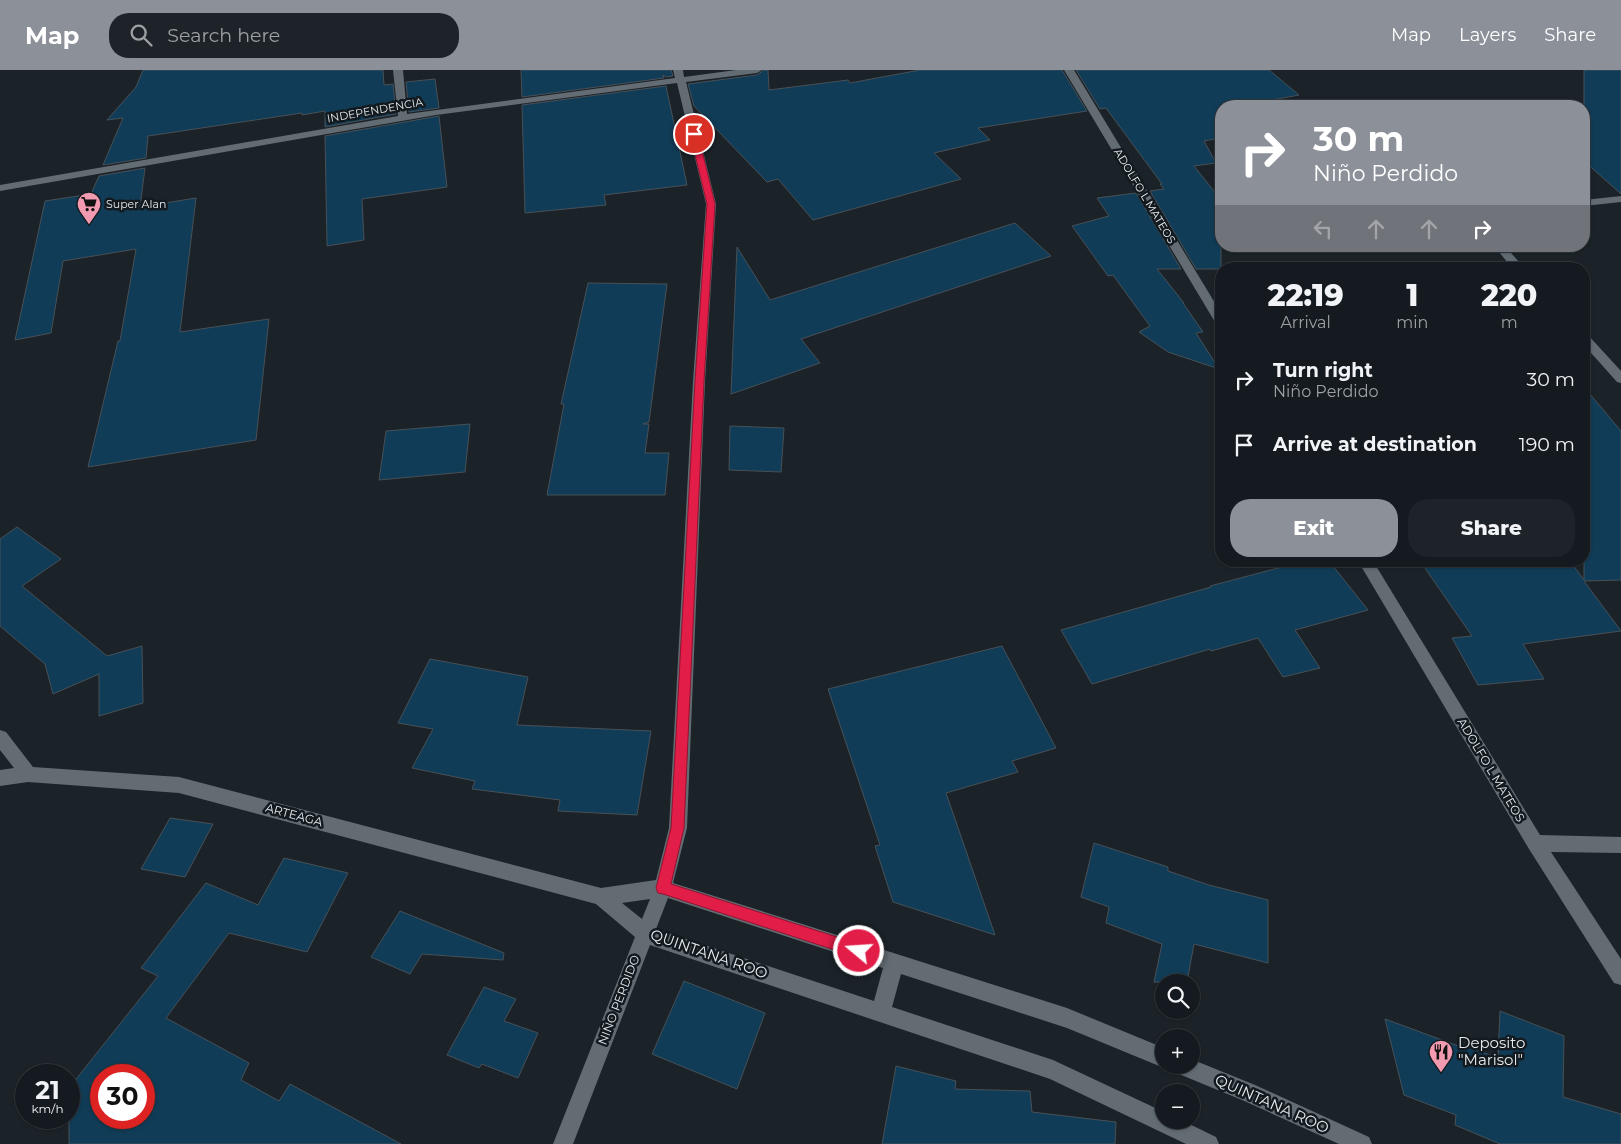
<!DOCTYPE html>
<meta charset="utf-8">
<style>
:root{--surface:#141a1f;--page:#1d2328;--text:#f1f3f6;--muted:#9da1a4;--line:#33383d;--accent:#8c9099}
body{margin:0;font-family:Montserrat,sans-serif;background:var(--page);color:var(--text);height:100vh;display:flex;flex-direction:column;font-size:19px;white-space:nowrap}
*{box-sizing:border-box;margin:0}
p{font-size:16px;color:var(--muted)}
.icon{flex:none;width:28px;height:28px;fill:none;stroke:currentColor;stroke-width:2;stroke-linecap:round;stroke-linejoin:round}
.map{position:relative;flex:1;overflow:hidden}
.panel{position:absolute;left:1215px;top:192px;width:375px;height:305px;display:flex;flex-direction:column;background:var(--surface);border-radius:20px;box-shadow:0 1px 4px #0004,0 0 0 1px var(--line)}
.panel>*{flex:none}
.banner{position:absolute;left:1215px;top:30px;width:375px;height:152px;border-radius:20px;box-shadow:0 1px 4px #0004,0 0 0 1px var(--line);background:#8c9099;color:#fff;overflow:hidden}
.tools{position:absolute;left:1155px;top:904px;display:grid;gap:10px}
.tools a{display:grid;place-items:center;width:45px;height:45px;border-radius:50%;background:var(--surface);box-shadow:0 1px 4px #0004,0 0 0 1px var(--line);font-size:25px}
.speed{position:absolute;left:15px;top:994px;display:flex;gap:10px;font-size:25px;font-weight:700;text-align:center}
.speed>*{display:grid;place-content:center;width:65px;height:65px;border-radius:50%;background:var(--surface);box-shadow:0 1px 4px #0004,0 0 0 1px var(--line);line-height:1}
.speed small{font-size:12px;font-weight:400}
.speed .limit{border:8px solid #d22;background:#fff;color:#111}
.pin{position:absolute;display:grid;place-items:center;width:42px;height:42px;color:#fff;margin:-21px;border:2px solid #fff;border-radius:50%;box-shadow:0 1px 5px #0007}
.me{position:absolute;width:55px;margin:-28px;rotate:288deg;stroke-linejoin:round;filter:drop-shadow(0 0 4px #0008)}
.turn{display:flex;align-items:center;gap:18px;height:105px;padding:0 15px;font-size:22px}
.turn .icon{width:65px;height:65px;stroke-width:2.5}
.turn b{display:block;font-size:35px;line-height:42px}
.lanes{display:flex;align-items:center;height:48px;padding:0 15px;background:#0003;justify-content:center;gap:25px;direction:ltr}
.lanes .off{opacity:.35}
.eta{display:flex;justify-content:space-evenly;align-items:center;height:85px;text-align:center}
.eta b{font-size:30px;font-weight:800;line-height:35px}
.cta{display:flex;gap:10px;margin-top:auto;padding:10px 15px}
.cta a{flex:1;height:58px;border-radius:20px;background:var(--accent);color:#fff;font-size:20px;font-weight:800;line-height:58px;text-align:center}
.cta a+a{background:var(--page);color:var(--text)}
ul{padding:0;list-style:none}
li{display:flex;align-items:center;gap:15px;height:65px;padding:0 15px}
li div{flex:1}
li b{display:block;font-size:19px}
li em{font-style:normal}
header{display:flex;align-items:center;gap:30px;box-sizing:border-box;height:70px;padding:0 25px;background:var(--accent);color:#fff}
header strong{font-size:24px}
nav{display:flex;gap:28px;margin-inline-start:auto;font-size:18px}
.search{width:350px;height:45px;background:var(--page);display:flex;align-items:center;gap:12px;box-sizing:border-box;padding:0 18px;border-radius:20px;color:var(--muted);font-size:19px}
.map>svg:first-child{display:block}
.building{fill:#113c57;stroke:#475057;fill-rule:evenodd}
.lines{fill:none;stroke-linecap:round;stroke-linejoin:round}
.minor{fill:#636c73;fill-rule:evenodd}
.route{fill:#e11d48;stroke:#92132f}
.labels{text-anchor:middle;stroke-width:5;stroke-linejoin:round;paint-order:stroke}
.far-street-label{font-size:11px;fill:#e5eaee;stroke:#121a1f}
.far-poi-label{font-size:11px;fill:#e5eaee;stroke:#121a1f;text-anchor:start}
.street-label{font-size:12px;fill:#e5eaee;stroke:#121a1f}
.near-street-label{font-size:15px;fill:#e5eaee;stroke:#121a1f}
.near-poi-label{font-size:15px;fill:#e5eaee;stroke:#121a1f;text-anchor:start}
</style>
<header>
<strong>Map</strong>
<div class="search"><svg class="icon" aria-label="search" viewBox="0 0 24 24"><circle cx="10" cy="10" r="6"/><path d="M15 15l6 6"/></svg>Search here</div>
<nav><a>Map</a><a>Layers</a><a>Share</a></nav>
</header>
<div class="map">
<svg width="1621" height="1074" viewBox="0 0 1621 1074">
<rect width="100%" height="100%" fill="#1b2329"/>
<path class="building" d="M 143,0 L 383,0 L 384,15 L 393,14 L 396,44 L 325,57 L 325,41 L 302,45 L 302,43 L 148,66 L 146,88 L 103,95 L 123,48 L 107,50 L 136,17 Z
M 521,0 L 671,0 L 673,6 L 666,7 L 663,5 L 664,8 L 522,27 Z
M 764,0 L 768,0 L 769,20 L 848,10 L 850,13 L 920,0 L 1062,0 L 1087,41 L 978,58 L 990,70 L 934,83 L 961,109 L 813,150 L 778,109 L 767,112 L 694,36 L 688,14 L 757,5 Z
M 1076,0 L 1269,0 L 1299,25 L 1239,36 L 1221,36 L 1221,68 L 1204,71 L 1216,93 L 1194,96 L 1221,130 L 1221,199 L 1196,199 L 1150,121 L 1164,119 L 1160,114 L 1162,114 L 1106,38 L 1100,39 Z
M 1584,0 L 1621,0 L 1621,124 L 1584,91 Z
M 435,9 L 439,38 L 409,42 L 406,12 Z
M 666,16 L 687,115 L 604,125 L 606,135 L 525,143 L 522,35 Z
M 439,46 L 447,117 L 362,129 L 364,170 L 327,176 L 325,66 Z
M 145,98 L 140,137 L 196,128 L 180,262 L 269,249 L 256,370 L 88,397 L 118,271 L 120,271 L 136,179 L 63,191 L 51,263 L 15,270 L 45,131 L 91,124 L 99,106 Z
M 1136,123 L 1181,199 L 1157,199 L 1184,233 L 1183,233 L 1203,262 L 1196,263 L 1219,299 L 1168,282 L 1139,262 L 1150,256 L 1113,205 L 1108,206 L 1072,156 L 1109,146 L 1097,128 Z
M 1015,153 L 1051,186 L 801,269 L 820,293 L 731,324 L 737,177 L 770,230 Z
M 588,213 L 667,214 L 649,352 L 643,354 L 649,354 L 645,383 L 669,383 L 665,425 L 547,425 L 564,334 L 561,334 Z
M 1584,317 L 1621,361 L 1621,510 L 1584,511 L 1621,561 L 1523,574 L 1544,609 L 1478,615 L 1452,568 L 1472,566 L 1420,491 L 1570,491 L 1584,510 Z
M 470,354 L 465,402 L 379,410 L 386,361 Z
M 730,356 L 784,358 L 781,402 L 729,400 Z
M 17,457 L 61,489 L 22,516 L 107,586 L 142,576 L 143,633 L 99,646 L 99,604 L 53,624 L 45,594 L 0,556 L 0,469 Z
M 1305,491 L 1329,491 L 1368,540 L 1295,560 L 1320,598 L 1283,607 L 1258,568 L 1211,581 L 1210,579 L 1092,614 L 1061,560 L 1211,517 L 1210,516 Z
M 1002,576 L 1056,678 L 1012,691 L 1018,702 L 946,723 L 995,865 L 893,832 L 875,776 L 880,775 L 828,619 Z
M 430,589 L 528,607 L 517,655 L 651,661 L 637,745 L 558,741 L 560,730 L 472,719 L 475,711 L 412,698 L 433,659 L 398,653 Z
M 170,748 L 213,754 L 185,807 L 141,799 Z
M 1094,773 L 1168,797 L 1168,801 L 1209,815 L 1268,830 L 1268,893 L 1194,874 L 1187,912 L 1154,912 L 1162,874 L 1106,853 L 1109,837 L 1081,827 Z
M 284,788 L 348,803 L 307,882 L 229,863 L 166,948 L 249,993 L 241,1010 L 279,1031 L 290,1014 L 401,1074 L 69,1074 L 69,1018 L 158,906 L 141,898 L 206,813 L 258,835 ZM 101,1005 L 144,1005 L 144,1048 L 101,1048 Z
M 400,841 L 504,883 L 503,890 L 422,884 L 410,904 L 371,887 Z
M 684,911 L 765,943 L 737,1019 L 652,984 Z
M 484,917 L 516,929 L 504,951 L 538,963 L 518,1008 L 482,994 L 479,998 L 447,985 Z
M 1500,941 L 1564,966 L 1563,1027 L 1621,1044 L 1621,1074 L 1500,1074 L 1455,1055 L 1456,1045 L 1404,1025 L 1385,949 L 1461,977 L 1461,974 L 1498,988 Z
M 896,996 L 956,1011 L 955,1019 L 1030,1021 L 1032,1042 L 1116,1052 L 1115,1074 L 882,1074 Z"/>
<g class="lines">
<path class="minor" d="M 393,0 L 403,0 L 407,44 L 675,8 L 673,0 L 683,0 L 684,7 L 736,0 L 762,0 L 757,3 L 686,12 L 716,134 L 705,311 L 687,758 L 673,813 L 1067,938 L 1164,978 L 1164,995 L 1171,995 L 1164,998 L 1067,958 L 901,904 L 892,937 L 1053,990 L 1164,1042 L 1164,1050 L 1181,1050 L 1216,1067 L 1219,1074 L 1186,1074 L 1050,1009 L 650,875 L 573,1074 L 553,1074 L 635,867 L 596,834 L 179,723 L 28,712 L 0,716 L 0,700 L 14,698 L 0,680 L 0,660 L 6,662 L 33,697 L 179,707 L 601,818 L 656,810 L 669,758 L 693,311 L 706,134 L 677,13 L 436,45 L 0,121 L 0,115 L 398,46 ZM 668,828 L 883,898 L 874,931 L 656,859 ZM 650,829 L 642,849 L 622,833 Z
M 1064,0 L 1074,0 L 1221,243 L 1221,256 L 1215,252 Z
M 1621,126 L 1621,132 L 1584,136 L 1584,130 Z
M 1494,176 L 1505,176 L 1525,199 L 1513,199 Z
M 1584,264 L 1588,265 L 1621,301 L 1621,313 L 1617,312 L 1584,275 Z
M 1358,491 L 1373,491 L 1540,765 L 1621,767 L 1621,783 L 1551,782 L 1621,889 L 1621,915 L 1614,913 L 1529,779 Z
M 1191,989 L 1255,1015 L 1369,1067 L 1372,1074 L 1339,1074 L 1242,1030 L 1174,1002 L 1171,995 L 1191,995 Z"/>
</g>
<path class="route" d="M 694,61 L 698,64 L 715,134 L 704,311 L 684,758 L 671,814 L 859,874 L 864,876 L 866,881 L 864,886 L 859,888 L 663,824 L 658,823 L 656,818 L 671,758 L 695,311 L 707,134 L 690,64 Z"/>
<defs>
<symbol id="supermarket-pin" viewBox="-11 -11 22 30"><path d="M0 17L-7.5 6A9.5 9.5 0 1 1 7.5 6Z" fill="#f29ab0" stroke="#121a1f"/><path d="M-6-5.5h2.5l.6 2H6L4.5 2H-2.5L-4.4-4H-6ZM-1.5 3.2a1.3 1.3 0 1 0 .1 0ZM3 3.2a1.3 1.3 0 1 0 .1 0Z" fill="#111"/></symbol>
<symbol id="restaurant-pin" viewBox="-11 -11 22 30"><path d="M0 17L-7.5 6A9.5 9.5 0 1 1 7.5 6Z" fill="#f29ab0" stroke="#121a1f"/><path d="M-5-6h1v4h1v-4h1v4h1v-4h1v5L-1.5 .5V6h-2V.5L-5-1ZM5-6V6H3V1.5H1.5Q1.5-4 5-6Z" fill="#111"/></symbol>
</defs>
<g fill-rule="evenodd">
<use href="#supermarket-pin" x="75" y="120" width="28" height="38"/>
<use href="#restaurant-pin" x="1427" y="968" width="28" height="38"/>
</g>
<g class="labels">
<g class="far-street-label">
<text transform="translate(375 40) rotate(-10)" y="4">INDEPENDENCIA</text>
<text transform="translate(1145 126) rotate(59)" y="4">ADOLFO L MATEOS</text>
</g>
<g class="far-poi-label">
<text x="106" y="138">Super Alan</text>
</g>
<g class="street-label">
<text transform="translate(1491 700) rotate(59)" y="4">ADOLFO L MATEOS</text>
<text transform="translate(294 745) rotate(15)" y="4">ARTEAGA</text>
<text transform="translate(619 930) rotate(-69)" y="4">NIÑO PERDIDO</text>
</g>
<g class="near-street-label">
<text transform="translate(709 884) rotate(19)" y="5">QUINTANA ROO</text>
<text transform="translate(1272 1034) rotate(24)" y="5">QUINTANA ROO</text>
</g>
<g class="near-poi-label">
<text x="1458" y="978">Deposito<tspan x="1458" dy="17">"Marisol"</tspan></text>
</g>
</g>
</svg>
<div class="tools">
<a><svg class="icon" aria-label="search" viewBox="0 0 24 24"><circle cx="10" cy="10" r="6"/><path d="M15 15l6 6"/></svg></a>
<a>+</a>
<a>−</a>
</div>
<div class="speed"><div>21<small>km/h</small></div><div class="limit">30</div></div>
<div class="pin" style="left:694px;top:64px;background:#d93025"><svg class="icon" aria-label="arrive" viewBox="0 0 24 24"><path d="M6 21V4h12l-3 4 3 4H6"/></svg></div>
<svg class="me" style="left:859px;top:881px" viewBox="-20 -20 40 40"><circle r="17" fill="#e11d48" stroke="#fff" stroke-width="3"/><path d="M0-11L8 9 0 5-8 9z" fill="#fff"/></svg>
<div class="banner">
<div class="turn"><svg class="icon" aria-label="right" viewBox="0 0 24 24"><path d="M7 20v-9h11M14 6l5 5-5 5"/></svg><div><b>30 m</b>Niño Perdido</div></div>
<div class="lanes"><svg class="icon off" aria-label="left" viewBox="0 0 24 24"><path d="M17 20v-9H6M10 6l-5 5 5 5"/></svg><svg class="icon off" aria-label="ahead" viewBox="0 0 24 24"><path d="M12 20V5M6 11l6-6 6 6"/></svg><svg class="icon off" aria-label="ahead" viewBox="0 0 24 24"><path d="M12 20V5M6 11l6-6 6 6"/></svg><svg class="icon" aria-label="right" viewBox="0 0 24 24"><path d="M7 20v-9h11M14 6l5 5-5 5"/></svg></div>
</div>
<section class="panel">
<div class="eta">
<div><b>22:19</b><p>Arrival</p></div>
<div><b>1</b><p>min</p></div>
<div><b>220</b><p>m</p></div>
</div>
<ul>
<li><svg class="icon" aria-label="right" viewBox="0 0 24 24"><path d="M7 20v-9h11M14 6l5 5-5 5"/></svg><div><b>Turn right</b><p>Niño Perdido</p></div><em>30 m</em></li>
<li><svg class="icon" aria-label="arrive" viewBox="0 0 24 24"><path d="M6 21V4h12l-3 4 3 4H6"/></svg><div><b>Arrive at destination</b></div><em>190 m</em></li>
</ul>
<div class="cta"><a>Exit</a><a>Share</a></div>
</section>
</div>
